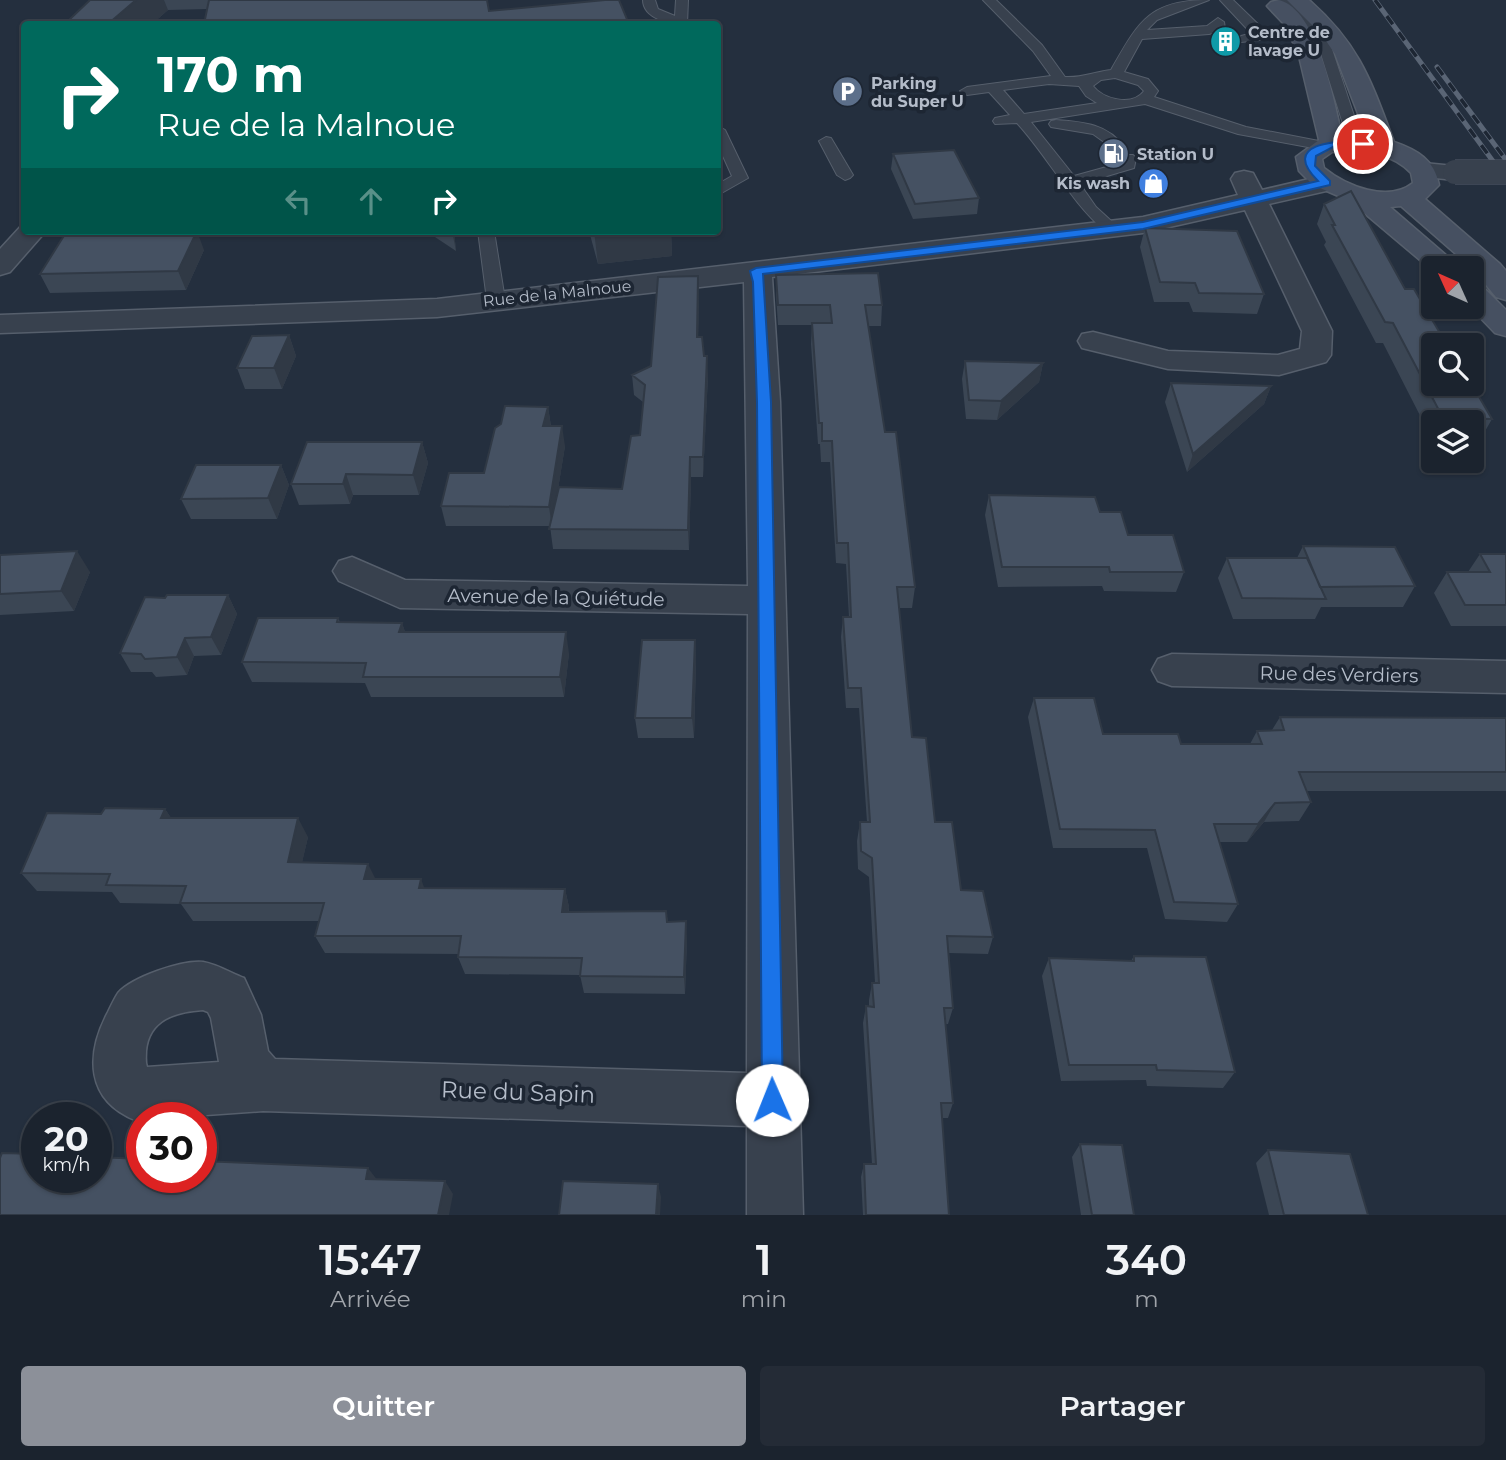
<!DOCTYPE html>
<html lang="fr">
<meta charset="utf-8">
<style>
:root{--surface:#1b232e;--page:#242b36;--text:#f1f3f6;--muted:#a0a4aa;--line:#39404a;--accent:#8c9099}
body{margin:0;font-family:Montserrat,sans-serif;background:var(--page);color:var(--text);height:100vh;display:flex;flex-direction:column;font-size:26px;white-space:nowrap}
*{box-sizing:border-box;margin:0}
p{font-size:23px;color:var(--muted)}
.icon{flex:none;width:38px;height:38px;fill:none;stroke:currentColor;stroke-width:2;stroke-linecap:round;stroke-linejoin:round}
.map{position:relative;height:1215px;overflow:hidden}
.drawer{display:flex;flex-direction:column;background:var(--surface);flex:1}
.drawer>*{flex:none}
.hud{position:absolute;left:21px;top:21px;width:700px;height:214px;border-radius:7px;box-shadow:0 2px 5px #0004,0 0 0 2px var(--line);background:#00695c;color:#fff;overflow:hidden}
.needle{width:46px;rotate:315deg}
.fabs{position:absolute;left:1421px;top:256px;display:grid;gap:14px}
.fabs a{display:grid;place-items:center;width:63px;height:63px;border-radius:7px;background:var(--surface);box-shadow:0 2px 5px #0004,0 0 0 2px var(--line);font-size:35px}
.speed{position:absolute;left:21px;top:1102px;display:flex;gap:14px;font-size:35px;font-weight:700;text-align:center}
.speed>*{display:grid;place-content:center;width:91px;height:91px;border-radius:50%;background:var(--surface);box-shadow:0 2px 5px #0004,0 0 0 2px var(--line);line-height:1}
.speed small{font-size:18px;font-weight:400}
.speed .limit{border:10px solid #d22;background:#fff;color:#111}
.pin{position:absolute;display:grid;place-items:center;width:60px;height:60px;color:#fff;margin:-30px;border:4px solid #fff;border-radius:50%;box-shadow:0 2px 7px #0007}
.me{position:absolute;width:77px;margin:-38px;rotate:359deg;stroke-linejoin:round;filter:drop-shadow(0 0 5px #0008)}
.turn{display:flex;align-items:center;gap:24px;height:147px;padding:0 21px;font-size:32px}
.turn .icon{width:91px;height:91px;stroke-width:2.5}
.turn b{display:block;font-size:49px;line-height:60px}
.lanes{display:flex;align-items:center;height:66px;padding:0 21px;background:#0003;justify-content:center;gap:35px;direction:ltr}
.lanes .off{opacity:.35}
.eta{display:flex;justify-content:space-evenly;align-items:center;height:119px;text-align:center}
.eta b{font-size:42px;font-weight:600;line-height:49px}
.primary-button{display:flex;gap:14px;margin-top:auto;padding:14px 21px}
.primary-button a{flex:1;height:80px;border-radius:7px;background:var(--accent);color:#fff;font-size:28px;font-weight:600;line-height:80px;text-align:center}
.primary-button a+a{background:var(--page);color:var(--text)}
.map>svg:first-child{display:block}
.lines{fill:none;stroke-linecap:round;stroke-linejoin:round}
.lane-casing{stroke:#565f6c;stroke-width:2}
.street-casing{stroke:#565f6c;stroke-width:3}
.secondary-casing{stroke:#565f6c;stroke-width:3}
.lane{fill:#38414e;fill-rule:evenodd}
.street{fill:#38414e;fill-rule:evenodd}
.secondary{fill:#465061;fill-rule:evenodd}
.rail-casing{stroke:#5a6575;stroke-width:5}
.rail{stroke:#1d2633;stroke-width:3.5;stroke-dasharray:10;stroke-linecap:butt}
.street-bridge-casing{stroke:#565f6c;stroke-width:25;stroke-linecap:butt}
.street-bridge{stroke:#38414e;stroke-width:24}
.wall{fill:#3b4654}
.shaded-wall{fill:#303945}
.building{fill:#455162;stroke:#303945;stroke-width:2}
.route{fill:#1a73e8;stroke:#114b97;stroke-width:2}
.labels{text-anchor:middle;stroke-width:7;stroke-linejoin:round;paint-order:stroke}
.far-poi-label{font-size:16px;font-weight:bold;fill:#b4bcc9;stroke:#1d2633;text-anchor:start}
.far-street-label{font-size:16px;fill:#b4bcc9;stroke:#1d2633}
.street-label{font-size:19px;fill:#b4bcc9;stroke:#1d2633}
.near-street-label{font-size:23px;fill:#b4bcc9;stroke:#1d2633}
</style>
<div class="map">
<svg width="1506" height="1215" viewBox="0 0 1506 1215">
<rect width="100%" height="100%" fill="#242f3e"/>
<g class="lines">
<defs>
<path id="lane" d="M 643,0 L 655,0 L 658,9 L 675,16 L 676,0 L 688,0 L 687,24 C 672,25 643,19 643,0 Z
M 983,0 L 996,0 L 1042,45 L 1065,77 C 1082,78 1094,72 1111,70 C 1138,23 1148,0 1209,0 L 1157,20 L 1147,30 L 1207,26 L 1218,18 L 1224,22 L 1225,29 L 1209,34 L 1142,39 L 1124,72 L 1148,79 L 1158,91 L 1154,97 L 1246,127 L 1324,142 L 1331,146 L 1324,150 L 1238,134 L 1145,104 L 1031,122 L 1074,176 L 1121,163 L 1123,155 L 1133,155 L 1136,158 L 1134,168 L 1080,184 L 1096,207 L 1119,228 L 1117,231 L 1105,231 C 1070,201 1049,158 1017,123 L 995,124 L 993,121 L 995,118 L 1010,115 L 989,92 L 967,95 L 960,91 L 967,87 L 1051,76 L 1033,51 ZM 1115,78 L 1138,85 L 1144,91 C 1132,107 1103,99 1093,86 L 1101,80 ZM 1049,84 L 1079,86 L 1086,96 L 1097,103 L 1024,114 L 1003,90 Z
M 1220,0 L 1233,0 L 1261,27 L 1260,40 L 1241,42 L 1241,36 L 1249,34 L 1249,31 Z
M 1278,0 L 1291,0 L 1328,37 L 1363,143 L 1361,146 L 1356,147 L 1349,143 L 1316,38 Z
M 1056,120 C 1084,122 1108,124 1125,148 L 1118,152 L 1093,134 L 1051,127 L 1049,124 L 1051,121 Z
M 718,126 L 725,130 L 748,178 L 718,195 L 718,184 L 732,176 L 718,145 Z
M 826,137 L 831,138 L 853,175 L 850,178 L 845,180 L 837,175 L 819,141 Z
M 478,231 L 494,231 L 505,300 L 502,304 L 496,305 L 487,300 Z"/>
<path id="street" d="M 1424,163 L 1464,167 L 1468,172 L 1464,177 L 1455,180 L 1415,176 L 1411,171 L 1415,166 Z
M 1244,171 L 1253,173 L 1262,190 L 1326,175 L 1335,177 L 1339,183 L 1335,189 L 1269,204 L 1332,331 L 1331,355 L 1326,362 L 1279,375 L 1168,369 L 1082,348 L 1078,341 L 1082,334 L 1093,332 L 1168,351 L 1278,355 L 1300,349 L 1302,331 L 1245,210 L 1143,233 L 772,277 L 780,402 L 803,1215 L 747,1215 L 747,1126 L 263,1111 L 135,1120 C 86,1100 85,1055 108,1012 C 111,1006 114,999 118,993 C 132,977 182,960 203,962 C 216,964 231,973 244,978 L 261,1015 L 268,1051 L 275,1059 L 747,1073 L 748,614 L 400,608 L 339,581 L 333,571 L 339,561 L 352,557 L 405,580 L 748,586 L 744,282 L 437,317 L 0,333 L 0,315 L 437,299 L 1143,217 L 1238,195 L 1231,179 L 1235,173 ZM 203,1010 L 208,1012 L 211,1018 L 219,1062 L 147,1067 C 145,1061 146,1057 146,1051 C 149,1019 176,1012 203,1010 Z
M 22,225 L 24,225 L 24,231 L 46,231 L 10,272 L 0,275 L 0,249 Z
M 1172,654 L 1506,661 L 1506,693 L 1172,686 L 1158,681 L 1152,670 L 1158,659 Z"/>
<path id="secondary" d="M 1279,0 C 1318,10 1334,102 1342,136 L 1367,137 L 1335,54 L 1322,35 L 1287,0 L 1309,0 C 1360,45 1371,81 1394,142 C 1417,150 1435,160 1439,185 L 1425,199 L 1500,264 L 1506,271 L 1506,300 L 1496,297 L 1472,268 L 1401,206 L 1390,207 L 1461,268 L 1433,268 L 1433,271 L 1350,201 L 1313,185 L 1299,171 L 1296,157 L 1319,140 L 1298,52 L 1283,23 L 1267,6 L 1271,2 ZM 1343,151 C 1368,151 1393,154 1411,173 L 1413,183 C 1388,203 1346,186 1324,168 L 1322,159 L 1332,152 Z
M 1472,283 L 1482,286 L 1506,310 L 1506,336 L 1495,333 L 1469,306 L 1472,306 Z"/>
</defs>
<use href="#lane" class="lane-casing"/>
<use href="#street" class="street-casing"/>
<use href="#secondary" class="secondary-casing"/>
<use href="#lane" class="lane"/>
<use href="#street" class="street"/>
<use href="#secondary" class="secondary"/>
<defs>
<path id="rail" d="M 1375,0 L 1506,179
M 1437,67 L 1506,160"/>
</defs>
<use href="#rail" class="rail-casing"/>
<use href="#rail" class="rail"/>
<defs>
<path id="street-bridge" d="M 1455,172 L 1506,172"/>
</defs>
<use href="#street-bridge" class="street-bridge-casing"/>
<use href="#street-bridge" class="street-bridge"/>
</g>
<path class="wall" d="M 90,0 L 487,0 L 489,11 L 629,24 L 207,9 L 168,10 L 152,24 L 72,24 L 70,19 Z
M 893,154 L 979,198 L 977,214 L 913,219 L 891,169 Z
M 1324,204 L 1405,289 L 1492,419 L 1480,440 L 1472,440 L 1472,422 L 1433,422 L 1433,439 L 1432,439 L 1383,343 L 1376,343 L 1324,245 L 1326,242 L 1317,224 Z
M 1145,228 L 1264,294 L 1257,314 L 1193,312 L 1189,302 L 1154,302 L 1140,247 Z
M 426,231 L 454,231 L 456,251 Z
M 589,231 L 671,231 L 672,256 L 598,264 Z
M 204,250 L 186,290 L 50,293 L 40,274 Z
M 776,275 L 882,305 L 881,326 L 868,326 L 885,432 L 915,587 L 912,608 L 899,608 L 912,737 L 935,822 L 961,890 L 993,937 L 988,954 L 949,953 L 953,1008 L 948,1024 L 945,1024 L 953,1103 L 948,1118 L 942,1118 L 949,1215 L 863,1215 L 861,1177 L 864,1164 L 872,1164 L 863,1023 L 866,1006 L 869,1007 L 869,1000 L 872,983 L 875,983 L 869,877 L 858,869 L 857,841 L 860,822 L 867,822 L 859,708 L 846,708 L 841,637 L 843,617 L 849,617 L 846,564 L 836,563 L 830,462 L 821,462 L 820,444 L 818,444 L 811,344 L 812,325 L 778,325 L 776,295 Z
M 699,296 L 698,337 L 704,356 L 708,376 L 703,477 L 691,477 L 689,550 L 553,549 L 550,526 L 446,526 L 441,506 L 484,473 L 548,407 L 551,426 L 565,446 L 557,495 L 622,489 L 640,435 L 643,402 L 634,395 L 632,375 L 651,366 Z
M 289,335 L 296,356 L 282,389 L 245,389 L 237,368 Z
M 965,361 L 1043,363 L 1039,382 L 997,420 L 966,419 L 962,379 Z
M 1171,383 L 1271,386 L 1264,404 L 1187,472 L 1165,402 Z
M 422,442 L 428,463 L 419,495 L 353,495 L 350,504 L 299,505 L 291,484 Z
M 281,465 L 289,485 L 277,519 L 191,519 L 181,499 Z
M 989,495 L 1128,535 L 1184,572 L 1176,592 L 1104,591 L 1102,586 L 998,587 L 985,515 Z
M 1303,546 L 1415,586 L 1403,607 L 1321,607 L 1315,619 L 1233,619 L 1218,578 L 1227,558 L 1297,558 Z
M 1480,554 L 1506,554 L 1506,626 L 1451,626 L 1434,593 L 1447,572 L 1468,572 Z
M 0,555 L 90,572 L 74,611 L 0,615 Z
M 228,595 L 237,614 L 221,655 L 194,656 L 187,675 L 156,677 L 152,672 L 131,672 L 120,653 Z
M 338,618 L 340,622 L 402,623 L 405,632 L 569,653 L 564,697 L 371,697 L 365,683 L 252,682 L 242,662 Z
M 695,640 L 696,660 L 694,738 L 638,738 L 635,718 Z
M 1034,698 L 1103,734 L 1181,744 L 1250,744 L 1257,731 L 1272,730 L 1280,717 L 1506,718 L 1506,791 L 1307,791 L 1311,802 L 1299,821 L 1264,822 L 1247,842 L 1219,842 L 1238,904 L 1227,922 L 1165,919 L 1147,848 L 1053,848 L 1028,717 Z
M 165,809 L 171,818 L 308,837 L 302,862 L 375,879 L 425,888 L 565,889 L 569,907 L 569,912 L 666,911 L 668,922 L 687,939 L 685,994 L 584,993 L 580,975 L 465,974 L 458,957 L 458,954 L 325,953 L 315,936 L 319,921 L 193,921 L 181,904 L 120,903 L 112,892 L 37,891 L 21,873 L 101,814 Z
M 1134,956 L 1235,1072 L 1223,1088 L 1147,1086 L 1146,1080 L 1061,1081 L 1042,976 L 1049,958 L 1131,961 Z
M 1080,1144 L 1134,1215 L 1081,1215 L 1072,1157 Z
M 1268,1150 L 1368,1215 L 1269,1215 L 1256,1163 Z"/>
<path class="shaded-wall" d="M 136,0 L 164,0 L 168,10 L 152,24 L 108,24 Z
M 197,231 L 204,250 L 186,290 L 178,271 Z
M 452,231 L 454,231 L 456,251 Z
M 594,231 L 671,231 L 672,256 L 598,264 Z
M 698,276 L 699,296 L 698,357 L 697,337 Z
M 289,335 L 296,356 L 282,389 L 274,368 Z
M 707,356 L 708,376 L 703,477 L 703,457 Z
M 1043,363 L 1039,382 L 997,420 L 1001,401 Z
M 1271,386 L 1264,404 L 1187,472 L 1193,454 Z
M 548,407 L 551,427 L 543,426 Z
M 562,426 L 565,446 L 552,527 L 549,507 Z
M 422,442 L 428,463 L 419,495 L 413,475 Z
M 690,457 L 691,477 L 689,550 L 688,530 Z
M 281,465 L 289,485 L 277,519 L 268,498 Z
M 346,474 L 353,495 L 350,504 L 343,484 Z
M 77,551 L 90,572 L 74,611 L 61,591 Z
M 228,595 L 237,614 L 221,655 L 211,637 Z
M 402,623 L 409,643 L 399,632 Z
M 566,632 L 569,653 L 564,697 L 560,677 Z
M 185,638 L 194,656 L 187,675 L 177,657 Z
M 695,640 L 696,660 L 694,738 L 692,718 Z
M 1275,803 L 1264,822 L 1247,842 L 1258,824 Z
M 165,809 L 178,828 L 161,818 Z
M 298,818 L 308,837 L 298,880 L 288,862 Z
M 368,864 L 377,882 L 364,879 Z
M 421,879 L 428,898 L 419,888 Z
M 565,889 L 569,907 L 567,929 L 562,912 Z
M 686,921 L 687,939 L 685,994 L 684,977 Z
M 368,1168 L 378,1181 L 366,1179 Z
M 445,1181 L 453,1194 L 449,1215 L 438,1215 Z
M 658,1184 L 661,1197 L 660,1215 L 656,1215 Z"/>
<path class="building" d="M 90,0 L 136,0 L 108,24 L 75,24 L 70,19 Z
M 209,0 L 487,0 L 489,11 L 605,0 L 619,0 L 629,24 L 204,24 Z
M 954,150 L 979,198 L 915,204 L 893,154 Z
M 1351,191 L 1405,289 L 1414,289 L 1447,345 L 1433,345 L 1433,383 L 1471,383 L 1492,419 L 1443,418 L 1393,323 L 1385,322 L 1332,225 L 1335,225 L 1324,204 Z
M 1145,228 L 1237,231 L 1264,294 L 1199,293 L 1195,283 L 1160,282 Z
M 197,231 L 178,271 L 40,274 L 65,234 Z
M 878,273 L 882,305 L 865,305 L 885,432 L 896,432 L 915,587 L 897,587 L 912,737 L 926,738 L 935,822 L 952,822 L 961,890 L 983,891 L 993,937 L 947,936 L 953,1008 L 944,1008 L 953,1103 L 941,1103 L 949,1215 L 866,1215 L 864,1164 L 876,1164 L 866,1006 L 874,1007 L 872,983 L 879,983 L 872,858 L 861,851 L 860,822 L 870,822 L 861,688 L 848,688 L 843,617 L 851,617 L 848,543 L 837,543 L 832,441 L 822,441 L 822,423 L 819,423 L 812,323 L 832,323 L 830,305 L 778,305 L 776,275 Z
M 698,276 L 697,337 L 702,337 L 704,356 L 707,356 L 703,457 L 690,457 L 688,530 L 549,529 L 559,487 L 622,489 L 631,436 L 640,435 L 645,385 L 632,375 L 651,366 L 658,277 Z
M 289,335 L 274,368 L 237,368 L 252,336 Z
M 965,361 L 1043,363 L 1001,401 L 969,400 Z
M 1171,383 L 1271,386 L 1193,454 Z
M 505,406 L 548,407 L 543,426 L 562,426 L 549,507 L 441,506 L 449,473 L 484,473 L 495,428 L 501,424 Z
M 307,442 L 422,442 L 413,475 L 346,474 L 343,484 L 291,484 Z
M 196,465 L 281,465 L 268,498 L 181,499 Z
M 989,495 L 1095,497 L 1100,512 L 1121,512 L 1128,535 L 1173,535 L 1184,572 L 1110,572 L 1109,567 L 1002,567 Z
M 1303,546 L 1395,547 L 1415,586 L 1320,587 Z
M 77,551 L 61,591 L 0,594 L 0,555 Z
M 1480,554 L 1506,554 L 1506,605 L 1465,605 L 1447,572 L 1490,572 Z
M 1227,558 L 1307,558 L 1326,599 L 1242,598 Z
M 167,595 L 228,595 L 211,637 L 185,638 L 177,657 L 145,659 L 141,654 L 120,653 L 145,597 L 165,598 Z
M 258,618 L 338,618 L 337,622 L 402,623 L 399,632 L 566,632 L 560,677 L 363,677 L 366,663 L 242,662 Z
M 642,640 L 695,640 L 692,718 L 635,718 Z
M 1034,698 L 1094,698 L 1103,734 L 1178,734 L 1181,744 L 1262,744 L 1257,731 L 1284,730 L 1280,717 L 1506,718 L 1506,772 L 1299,772 L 1311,802 L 1275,803 L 1258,824 L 1214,824 L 1238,904 L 1174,902 L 1155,830 L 1060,829 Z
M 105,808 L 165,809 L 161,818 L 298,818 L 288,862 L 368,864 L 364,879 L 421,879 L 419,888 L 565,889 L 562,912 L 666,911 L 667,922 L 686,921 L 684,977 L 580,976 L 582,958 L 458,957 L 461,936 L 315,936 L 324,903 L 180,903 L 186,886 L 106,885 L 110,874 L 21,873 L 47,813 L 101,814 Z
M 1134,956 L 1206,957 L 1235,1072 L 1157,1070 L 1156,1065 L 1069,1065 L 1049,958 L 1134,961 Z
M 1080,1144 L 1122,1145 L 1134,1215 L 1092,1215 Z
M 1268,1150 L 1350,1154 L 1368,1215 L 1284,1215 Z
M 2,1153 L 37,1154 L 37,1178 L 96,1178 L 96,1157 L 142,1159 L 142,1178 L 201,1178 L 201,1161 L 368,1168 L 366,1179 L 445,1181 L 438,1215 L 0,1215 L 0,1158 Z
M 563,1181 L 658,1184 L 656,1215 L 559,1215 Z"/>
<path class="route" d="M 1363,140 L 1366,141 L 1366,146 L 1333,147 L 1316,156 L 1315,166 L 1330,181 L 1330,185 L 1143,229 L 763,274 L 771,402 L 783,1100 L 780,1108 L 772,1111 L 765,1108 L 762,1100 L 757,402 L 753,282 L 750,271 L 756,268 L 1143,222 L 1318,181 C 1280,143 1335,141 1363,140 Z"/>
<defs>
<symbol id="building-disc" viewBox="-11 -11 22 22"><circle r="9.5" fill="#0f9aa8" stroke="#1d2633"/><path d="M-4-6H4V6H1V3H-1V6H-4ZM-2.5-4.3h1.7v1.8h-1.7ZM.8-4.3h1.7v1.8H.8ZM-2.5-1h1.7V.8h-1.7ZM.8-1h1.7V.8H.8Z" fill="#fff"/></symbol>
<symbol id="parking-disc" viewBox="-11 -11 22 22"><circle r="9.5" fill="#5c6f8a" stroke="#1d2633"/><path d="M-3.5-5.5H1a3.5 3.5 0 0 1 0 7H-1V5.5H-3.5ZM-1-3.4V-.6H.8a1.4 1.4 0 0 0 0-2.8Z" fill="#fff"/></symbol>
<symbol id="fuel-disc" viewBox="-11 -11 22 22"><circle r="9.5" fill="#5c6f8a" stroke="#1d2633"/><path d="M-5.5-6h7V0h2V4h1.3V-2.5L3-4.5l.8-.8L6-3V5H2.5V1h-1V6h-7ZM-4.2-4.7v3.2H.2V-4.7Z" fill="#fff"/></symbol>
<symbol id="shop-disc" viewBox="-11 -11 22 22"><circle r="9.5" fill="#3f7fe0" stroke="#1d2633"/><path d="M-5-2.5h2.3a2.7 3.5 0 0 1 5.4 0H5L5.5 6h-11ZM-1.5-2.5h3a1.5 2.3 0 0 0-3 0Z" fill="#fff"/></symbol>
</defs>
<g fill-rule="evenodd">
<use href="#building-disc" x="1208" y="24" width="35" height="35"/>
<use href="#parking-disc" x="830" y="74" width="35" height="35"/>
<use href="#fuel-disc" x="1096" y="136" width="35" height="35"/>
<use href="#shop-disc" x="1136" y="166" width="35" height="35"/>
</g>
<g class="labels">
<g class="far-poi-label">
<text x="1248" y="38">Centre de<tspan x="1248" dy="18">lavage U</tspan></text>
<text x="871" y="89">Parking<tspan x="871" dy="18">du Super U</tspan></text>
<text x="1137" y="160">Station U</text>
<text x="1130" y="189" text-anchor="end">Kis wash</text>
</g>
<g class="far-street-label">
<text transform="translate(557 293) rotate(-6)" y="6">Rue de la Malnoue</text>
</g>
<g class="street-label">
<text transform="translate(556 597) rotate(1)" y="7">Avenue de la Quiétude</text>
<text transform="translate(1339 674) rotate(1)" y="7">Rue des Verdiers</text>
</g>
<g class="near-street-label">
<text transform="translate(518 1092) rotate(2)" y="8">Rue du Sapin</text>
</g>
</g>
</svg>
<div class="fabs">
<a><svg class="needle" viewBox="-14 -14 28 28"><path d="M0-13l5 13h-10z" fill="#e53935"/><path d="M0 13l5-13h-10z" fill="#a0a4aa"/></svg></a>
<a><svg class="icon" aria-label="search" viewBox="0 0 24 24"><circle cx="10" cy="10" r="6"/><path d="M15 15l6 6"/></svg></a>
<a><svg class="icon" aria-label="layers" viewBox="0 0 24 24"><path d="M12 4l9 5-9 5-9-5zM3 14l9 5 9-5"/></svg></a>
</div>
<div class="speed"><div>20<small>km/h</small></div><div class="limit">30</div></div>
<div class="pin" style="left:1363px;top:144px;background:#d93025"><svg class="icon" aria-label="arrive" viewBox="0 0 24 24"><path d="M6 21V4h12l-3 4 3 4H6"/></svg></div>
<svg class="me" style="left:772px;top:1100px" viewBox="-20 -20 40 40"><circle r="19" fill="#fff"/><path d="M0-13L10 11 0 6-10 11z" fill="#1a73e8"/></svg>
<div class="hud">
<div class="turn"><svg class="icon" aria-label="right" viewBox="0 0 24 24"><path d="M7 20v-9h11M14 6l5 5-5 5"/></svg><div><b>170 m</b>Rue de la Malnoue</div></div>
<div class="lanes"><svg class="icon off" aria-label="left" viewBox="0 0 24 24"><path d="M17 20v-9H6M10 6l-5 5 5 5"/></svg><svg class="icon off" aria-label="ahead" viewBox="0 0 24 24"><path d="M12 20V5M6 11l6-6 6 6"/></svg><svg class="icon" aria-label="right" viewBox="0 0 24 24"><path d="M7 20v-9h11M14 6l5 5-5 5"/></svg></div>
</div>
</div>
<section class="drawer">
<div class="eta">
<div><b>15:47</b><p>Arrivée</p></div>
<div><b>1</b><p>min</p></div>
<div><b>340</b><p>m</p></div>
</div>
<div class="primary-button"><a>Quitter</a><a>Partager</a></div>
</section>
